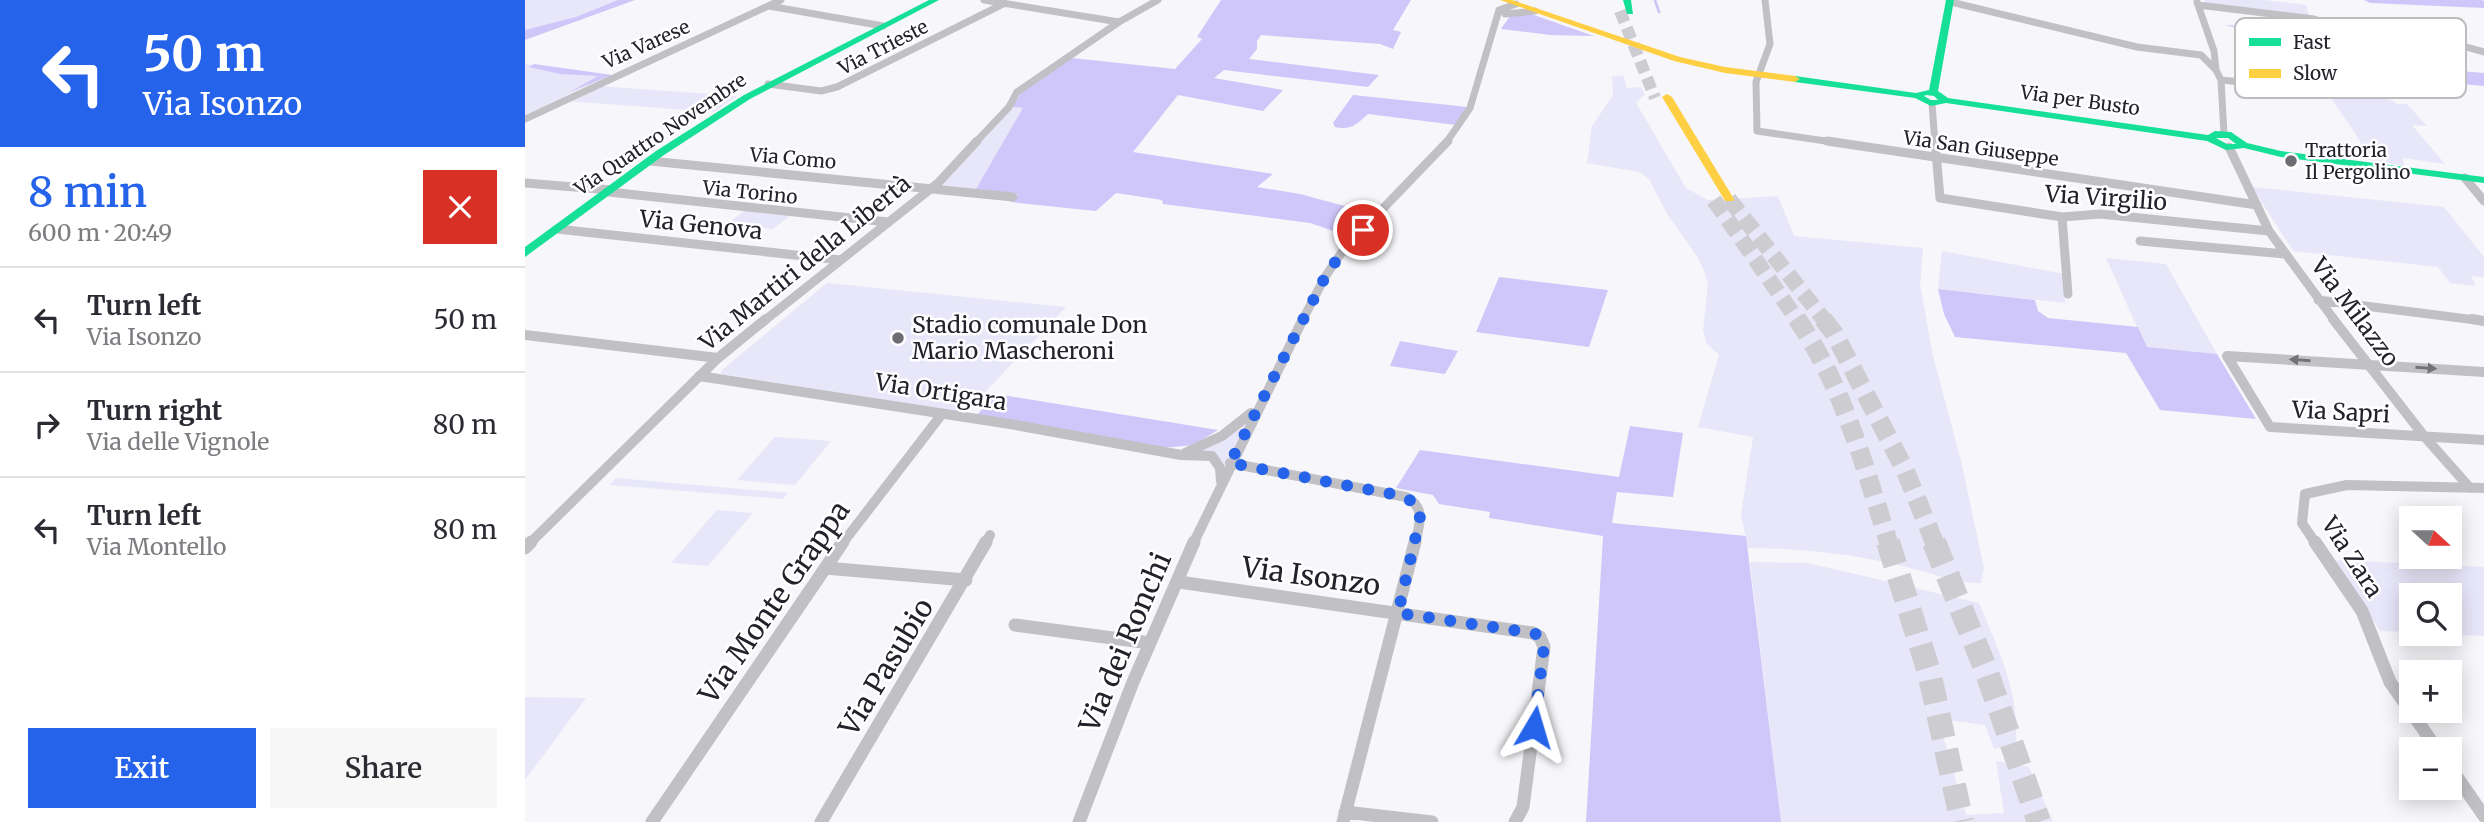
<!DOCTYPE html>
<meta charset="utf-8">
<style>
:root{--surface:#fff;--page:#f7f7f7;--text:#2b2b33;--muted:#7c7c81;--line:#e1e1e2;--accent:#2563eb}
body{margin:0;font-family:Merriweather,serif;background:var(--page);color:var(--text);height:100vh;display:flex;flex-direction:column;font-size:26px;white-space:nowrap}
*{box-sizing:border-box;margin:0}
p{font-size:23px;color:var(--muted)}
.icon{flex:none;width:38px;height:38px;fill:none;stroke:currentColor;stroke-width:2;stroke-linecap:round;stroke-linejoin:round}
.map{position:relative;flex:1;overflow:hidden}
.sheet{display:flex;flex-direction:column;background:var(--surface);width:525px}
.sheet>*{flex:none}
.hud{background:#2563eb;color:#fff;overflow:hidden}
.needle{width:46px;rotate:111deg}
.fabs{position:absolute;left:1874px;top:506px;display:grid;gap:14px}
.fabs a{display:grid;place-items:center;width:63px;height:63px;border-radius:0px;background:var(--surface);box-shadow:0 4px 18px #0003;font-size:35px}
.pin{position:absolute;display:grid;place-items:center;width:60px;height:60px;color:#fff;margin:-30px;border:4px solid #fff;border-radius:50%;box-shadow:0 2px 7px #0007}
.me{position:absolute;width:77px;margin:-38px;rotate:7deg;stroke-linejoin:round;filter:drop-shadow(0 0 5px #0008)}
.turn{display:flex;align-items:center;gap:24px;height:147px;padding:0 28px;font-size:32px}
.turn .icon{width:91px;height:91px;stroke-width:2.5}
.turn b{display:block;font-size:49px;line-height:60px}
.round{display:grid;place-items:center;flex:none;width:74px;height:74px;border-radius:0px;background:var(--page)}
.summary{display:flex;align-items:center;justify-content:space-between;height:119px;padding:0 28px}
h1{font-size:42px;font-weight:600;line-height:52px;color:var(--accent)}
.primary-button{display:flex;gap:14px;margin-top:auto;padding:14px 28px}
.primary-button a{flex:1;height:80px;border-radius:0px;background:var(--accent);color:#fff;font-size:28px;font-weight:600;line-height:80px;text-align:center}
.primary-button a+a{background:var(--page);color:var(--text)}
ul{padding:0;list-style:none}
li{display:flex;align-items:center;gap:21px;height:105px;padding:0 28px;border-top:2px solid var(--line)}
li div{flex:1}
li b{display:block;font-size:26px}
li em{font-style:normal}
main{display:flex;flex:1;min-height:0}
.map>svg:first-child{display:block}
.green{fill:#e8e6f9}
.forest{fill:#cfc7f9}
.lines{fill:none;stroke-linecap:round;stroke-linejoin:round}
.stream{stroke:#cbc4f6;stroke-width:2.5}
.highway-tunnel-far3{stroke:#cdccd1;stroke-width:12;stroke-dasharray:12 6;stroke-linecap:butt}
.highway-tunnel-far2{stroke:#cdccd1;stroke-width:16;stroke-dasharray:16 8;stroke-linecap:butt}
.highway-tunnel-far1{stroke:#cdccd1;stroke-width:19;stroke-dasharray:19 10;stroke-linecap:butt}
.highway-tunnel{stroke:#cdccd1;stroke-width:24;stroke-dasharray:24 12;stroke-linecap:butt}
.street-far3{stroke:#c1c1c5;stroke-width:7}
.street-far2{stroke:#c1c1c5;stroke-width:9}
.street-far1{stroke:#c1c1c5;stroke-width:10}
.street{stroke:#c1c1c5;stroke-width:13}
.fast{fill:#16e098;fill-rule:evenodd}
.slow{fill:#ffcf43;fill-rule:evenodd}
.oneway{fill:#727278}
.route{stroke:#2563eb;stroke-width:12;stroke-dasharray:0 21.6}
.poi-dot{fill:#6d6c73;stroke:#fff;stroke-width:2.5}
.labels{text-anchor:middle;stroke-width:5;stroke-linejoin:round;paint-order:stroke}
.far-street-label{font-size:19px;fill:#23222b;stroke:#fff}
.far-poi-label{font-size:19px;fill:#23222b;stroke:#fff;text-anchor:start}
.street-label{font-size:23px;fill:#23222b;stroke:#fff}
.poi-label{font-size:23px;fill:#23222b;stroke:#fff;text-anchor:start}
.near-street-label{font-size:28px;fill:#23222b;stroke:#fff}
.key{fill:#fff;stroke:#bdbdbf;stroke-width:2}
.key-label{font-size:19px;fill:#23222b}
</style>
<main>
<section class="sheet">
<div class="hud">
<div class="turn"><svg class="icon" aria-label="left" viewBox="0 0 24 24"><path d="M17 20v-9H6M10 6l-5 5 5 5"/></svg><div><b>50 m</b>Via Isonzo</div></div>
</div>
<div class="summary"><div><h1>8 min</h1><p>600 m · 20:49</p></div><a class="round" style="background:#d93025;color:#fff"><svg class="icon" aria-label="close" viewBox="0 0 24 24"><path d="M6 6l12 12M18 6L6 18"/></svg></a></div>
<ul>
<li><svg class="icon" aria-label="left" viewBox="0 0 24 24"><path d="M17 20v-9H6M10 6l-5 5 5 5"/></svg><div><b>Turn left</b><p>Via Isonzo</p></div><em>50 m</em></li>
<li><svg class="icon" aria-label="right" viewBox="0 0 24 24"><path d="M7 20v-9h11M14 6l5 5-5 5"/></svg><div><b>Turn right</b><p>Via delle Vignole</p></div><em>80 m</em></li>
<li><svg class="icon" aria-label="left" viewBox="0 0 24 24"><path d="M17 20v-9H6M10 6l-5 5 5 5"/></svg><div><b>Turn left</b><p>Via Montello</p></div><em>80 m</em></li>
</ul>
<div class="primary-button"><a>Exit</a><a>Share</a></div>
</section>
<div class="map">
<svg width="1959" height="822" viewBox="0 0 1959 822">
<rect width="100%" height="100%" fill="#f7f6fa"/>
<path class="green" d="M 0,0 L 100,0 L 0,39 Z
M 1679,0 L 1739,0 L 1781,5 L 1785,17 L 1680,3 Z
M 0,64 L 85,75 L 0,115 Z
M 1098,75 L 1102,88 L 1116,87 L 1120,94 L 1111,103 L 1161,188 L 1183,200 L 1253,196 L 1269,236 L 1398,248 L 1395,284 L 1408,356 L 1436,461 L 1459,568 L 1456,583 C 1430,583 1417,576 1393,570 C 1339,555 1279,548 1223,548 L 1216,515 L 1228,437 L 1173,427 L 1194,355 L 1182,344 L 1178,331 L 1183,283 L 1179,271 L 1173,258 L 1141,212 L 1124,179 L 1114,172 L 1062,163 L 1067,126 L 1088,95 L 1087,77 Z
M 73,86 L 212,96 L 189,112 L 40,101 Z
M 1807,88 L 1857,94 L 1872,104 L 1882,104 L 1902,126 L 1887,125 L 1920,164 L 1878,158 L 1879,166 L 1830,157 L 1836,142 L 1806,98 L 1812,98 Z
M 487,107 L 499,108 L 451,189 L 415,185 Z
M 1727,187 L 1919,207 L 1959,257 L 1959,277 L 1946,276 L 1951,286 L 1925,283 L 1913,267 L 1768,251 Z
M 220,210 L 266,215 L 248,229 L 202,224 Z
M 1417,251 L 1539,274 L 1540,303 L 1413,289 Z
M 1581,258 L 1641,264 L 1692,354 L 1621,347 Z
M 302,283 L 541,307 L 440,413 L 196,374 L 197,370 Z
M 733,405 L 695,483 L 693,464 L 658,453 L 685,443 Z
M 250,437 L 306,441 L 270,485 L 212,480 Z
M 91,478 L 263,493 L 258,499 L 85,485 Z
M 192,510 L 228,513 L 183,566 L 146,563 Z
M 1811,560 L 1959,567 L 1959,636 L 1913,634 L 1925,634 L 1925,595 L 1886,595 L 1886,632 L 1855,631 Z
M 1225,562 L 1283,563 L 1454,603 C 1472,647 1497,696 1490,746 L 1469,749 L 1460,725 L 1413,719 L 1441,815 L 1479,813 L 1471,761 L 1504,767 L 1528,822 L 1256,822 Z
M 0,697 L 61,698 L 0,780 Z"/>
<path class="forest" d="M 93,0 L 110,0 L 0,40 L 0,30 L 51,17 Z
M 696,0 L 886,0 L 868,30 L 876,32 L 868,49 L 855,44 L 736,35 L 732,41 L 732,49 L 724,59 L 854,75 L 843,87 L 699,70 L 689,78 L 758,90 L 738,111 L 653,95 L 608,152 L 748,174 L 732,187 L 775,194 L 849,214 L 826,237 L 785,223 L 638,204 L 637,200 L 591,193 L 571,211 L 485,202 L 493,194 L 451,189 L 498,108 L 487,107 L 496,93 L 547,58 L 650,69 L 677,39 L 672,37 Z
M 1839,0 L 1956,0 L 1959,1 L 1959,8 L 1845,3 Z
M 1006,14 L 1069,36 L 1026,35 L 976,29 L 985,16 Z
M 1699,25 L 1814,32 L 1854,64 L 1959,73 L 1959,86 L 1859,77 L 1857,94 L 1807,88 L 1780,70 L 1755,62 L 1769,41 Z
M 9,64 L 87,75 L 45,92 L 73,76 L 35,74 L 4,67 Z
M 828,95 L 943,107 L 931,125 L 843,114 C 832,124 826,131 810,127 L 808,123 Z
M 974,277 L 1083,290 L 1064,347 L 951,332 Z
M 1413,289 L 1510,300 L 1513,311 L 1523,318 L 1613,327 L 1622,347 L 1692,354 L 1731,419 L 1635,410 L 1601,353 L 1430,337 L 1419,314 Z
M 875,341 L 933,351 L 920,374 L 865,366 Z
M 471,394 L 693,430 L 669,445 L 637,448 L 452,415 Z
M 1105,426 L 1158,433 L 1148,497 L 1092,492 L 1087,523 L 1221,536 L 1256,822 L 1061,822 L 1078,536 L 964,518 L 965,512 L 914,504 L 908,495 L 871,488 L 895,450 L 1094,477 Z"/>
<g class="lines">
<path class="stream" d="M 1130,0 L 1134,12"/>
<path class="highway-tunnel-far3" d="M 1095,11 L 1130,98"/>
<path class="highway-tunnel-far2" d="M 1204,199 L 1300,321
M 1189,200 L 1273,321"/>
<path class="highway-tunnel-far1" d="M 1272,319 C 1318,385 1340,468 1364,544
M 1298,319 L 1309,333 L 1380,470 L 1410,544"/>
<path class="highway-tunnel" d="M 1363,542 L 1404,672 L 1437,822
M 1409,542 L 1461,670 L 1514,822"/>
<path class="street-far3" d="M 459,0 L 594,22
M 1240,0 L 1245,44 L 1231,82 L 1232,131 L 1314,143
M 1426,2 L 1612,47 L 1676,55 L 1691,70 L 1696,80 L 1699,134
M 1672,2 L 1689,51 L 1691,70
M 1673,5 L 1789,19 L 1828,30 L 1901,36 L 1959,52
M 244,6 L 358,26
M 980,14 L 1010,11
M 1696,80 L 1798,90
M 243,84 L 296,91 L 312,87 L 480,3
M 1407,104 L 1410,143
M 0,119 L 256,0
M 450,143 L 484,107 L 492,92 L 594,22 L 633,0
M 921,143 L 945,108 L 974,10 L 991,4"/>
<path class="street-far2" d="M 1302,141 L 1732,205
M 1410,141 L 1415,198 L 1537,217 L 1575,214 L 1744,231
M 1704,147 L 1744,231 L 1810,321
M 125,161 L 488,197
M 1940,178 L 1959,201
M 0,183 L 86,190
M 84,192 L 363,222
M 1537,217 L 1543,294
M 32,229 L 316,260
M 1615,241 L 1760,254
M 1793,300 L 1959,321
M 239,321 L 413,183 L 452,141
M 777,321 L 800,277 L 819,249 L 923,141"/>
<path class="street-far1" d="M 1808,319 L 1899,436 L 1945,488
M 1947,319 L 1959,321
M 0,335 L 193,358
M 1959,372 L 1702,356 L 1745,427 L 1959,440
M 174,376 L 485,424 L 656,455 L 687,456 L 695,468 L 696,481
M 660,453 L 697,436 L 726,413
M 705,463 L 881,497 C 902,508 894,525 890,544
M 4,544 L 193,358 L 241,319
M 317,544 L 417,414
M 460,544 L 465,535
M 668,544 L 778,319
M 1791,544 L 1777,523 L 1780,494 L 1822,485 L 1959,488"/>
<path class="street" d="M 1790,542 L 1837,611 L 1865,682 L 1912,749
M 0,548 L 6,542
M 300,568 L 441,580
M 654,582 L 1008,633 L 1015,637 L 1019,647 L 998,807 L 990,822
M 490,625 L 625,643
M 1925,767 L 1959,816
M 820,812 L 907,822
M 127,822 L 318,542
M 296,822 L 461,542
M 554,822 L 608,682 L 669,542
M 818,822 L 890,542"/>
<path class="fast" d="M 404,0 L 414,0 L 225,99 L 139,155 L 0,257 L 0,247 L 131,151 L 219,95 Z
M 1098,0 L 1106,0 L 1108,14 L 1102,14 Z
M 1421,0 L 1429,0 L 1413,91 L 1423,98 L 1683,135 L 1690,131 L 1706,132 L 1722,143 L 1756,151 L 1959,177 L 1959,183 L 1756,157 L 1719,148 L 1701,150 L 1682,141 L 1421,103 L 1406,106 L 1390,98 L 1270,82 L 1265,79 L 1270,76 L 1391,93 L 1404,90 ZM 1401,95 L 1409,96 L 1413,100 L 1406,100 L 1399,96 ZM 1691,138 L 1703,138 L 1711,144 L 1702,144 Z"/>
<path class="slow" d="M 975,0 L 987,0 L 1155,57 L 1200,67 L 1270,76 L 1275,79 L 1270,82 L 1200,73 L 1149,61 Z
M 1142,94 L 1147,97 L 1209,199 L 1208,201 L 1200,201 L 1199,199 L 1137,97 Z"/>
</g>
<defs><path id="oneway-solid" d="M-6-.8H1V-3.2L6.5 0L1 3.2V.8H-6Z" transform="scale(1.75)"/></defs>
<g class="oneway">
<use href="#oneway-solid" transform="translate(1775 360) rotate(-176)"/>
<use href="#oneway-solid" transform="translate(1901 368) rotate(4)"/>
</g>
<g class="lines">
<path class="route" d="M 838,230 L 819,249 L 800,277 L 705,463 L 877,496 L 892,504 L 895,518 L 873,613 L 1008,633 L 1015,636 L 1019,647 L 1009,727"/>
</g>
<g class="poi-dot">
<circle cx="1766" cy="161" r="7"/>
<circle cx="373" cy="338" r="7"/>
</g>
<g class="labels">
<g class="far-street-label">
<text transform="translate(121 44) rotate(-24)" y="7">Via Varese</text>
<text transform="translate(358 47) rotate(-27)" y="7">Via Trieste</text>
<text transform="translate(1555 100) rotate(8)" y="7">Via per Busto</text>
<text transform="translate(135 134) rotate(-34)" y="7">Via Quattro Novembre</text>
<text transform="translate(1456 148) rotate(8)" y="7">Via San Giuseppe</text>
<text transform="translate(268 158) rotate(5)" y="7">Via Como</text>
<text transform="translate(225 192) rotate(6)" y="7">Via Torino</text>
</g>
<g class="far-poi-label">
<text x="1780" y="157">Trattoria<tspan x="1780" dy="22">Il Pergolino</tspan></text>
</g>
<g class="street-label">
<text transform="translate(1581 198) rotate(4)" y="8">Via Virgilio</text>
<text transform="translate(176 225) rotate(6)" y="8">Via Genova</text>
<text transform="translate(280 263) rotate(-39)" y="8">Via Martiri della Libertà</text>
<text transform="translate(1830 312) rotate(53)" y="8">Via Milazzo</text>
<text transform="translate(416 392) rotate(9)" y="8">Via Ortigara</text>
<text transform="translate(1816 412) rotate(3)" y="8">Via Sapri</text>
<text transform="translate(1827 557) rotate(57)" y="8">Via Zara</text>
</g>
<g class="poi-label">
<text x="387" y="333">Stadio comunale Don<tspan x="387" dy="26">Mario Mascheroni</tspan></text>
</g>
<g class="near-street-label">
<text transform="translate(786 576) rotate(8)" y="10">Via Isonzo</text>
<text transform="translate(249 602) rotate(-55)" y="10">Via Monte Grappa</text>
<text transform="translate(600 642) rotate(-67)" y="10">Via dei Ronchi</text>
<text transform="translate(361 667) rotate(-59)" y="10">Via Pasubio</text>
</g>
</g>
<rect x="1710" y="18" width="231" height="80" rx="10" class="key"/>
<rect x="1724" y="38" width="32" height="8" fill="#16e098"/>
<rect x="1724" y="69" width="32" height="9" fill="#ffcf43"/>
<g class="key-label">
<text x="1768" y="49">Fast</text>
<text x="1768" y="80">Slow</text>
</g>
</svg>
<div class="fabs">
<a><svg class="needle" viewBox="-14 -14 28 28"><path d="M0-13l5 13h-10z" fill="#e53935"/><path d="M0 13l5-13h-10z" fill="#7c7c81"/></svg></a>
<a><svg class="icon" aria-label="search" viewBox="0 0 24 24"><circle cx="10" cy="10" r="6"/><path d="M15 15l6 6"/></svg></a>
<a>+</a>
<a>−</a>
</div>
<div class="pin" style="left:838px;top:230px;background:#d93025"><svg class="icon" aria-label="arrive" viewBox="0 0 24 24"><path d="M6 21V4h12l-3 4 3 4H6"/></svg></div>
<svg class="me" style="left:1009px;top:727px" viewBox="-20 -20 40 40"><path d="M0-17L14 15 0 8-14 15z" fill="#2563eb" stroke="#fff" stroke-width="4"/></svg>
</div>
</main>
